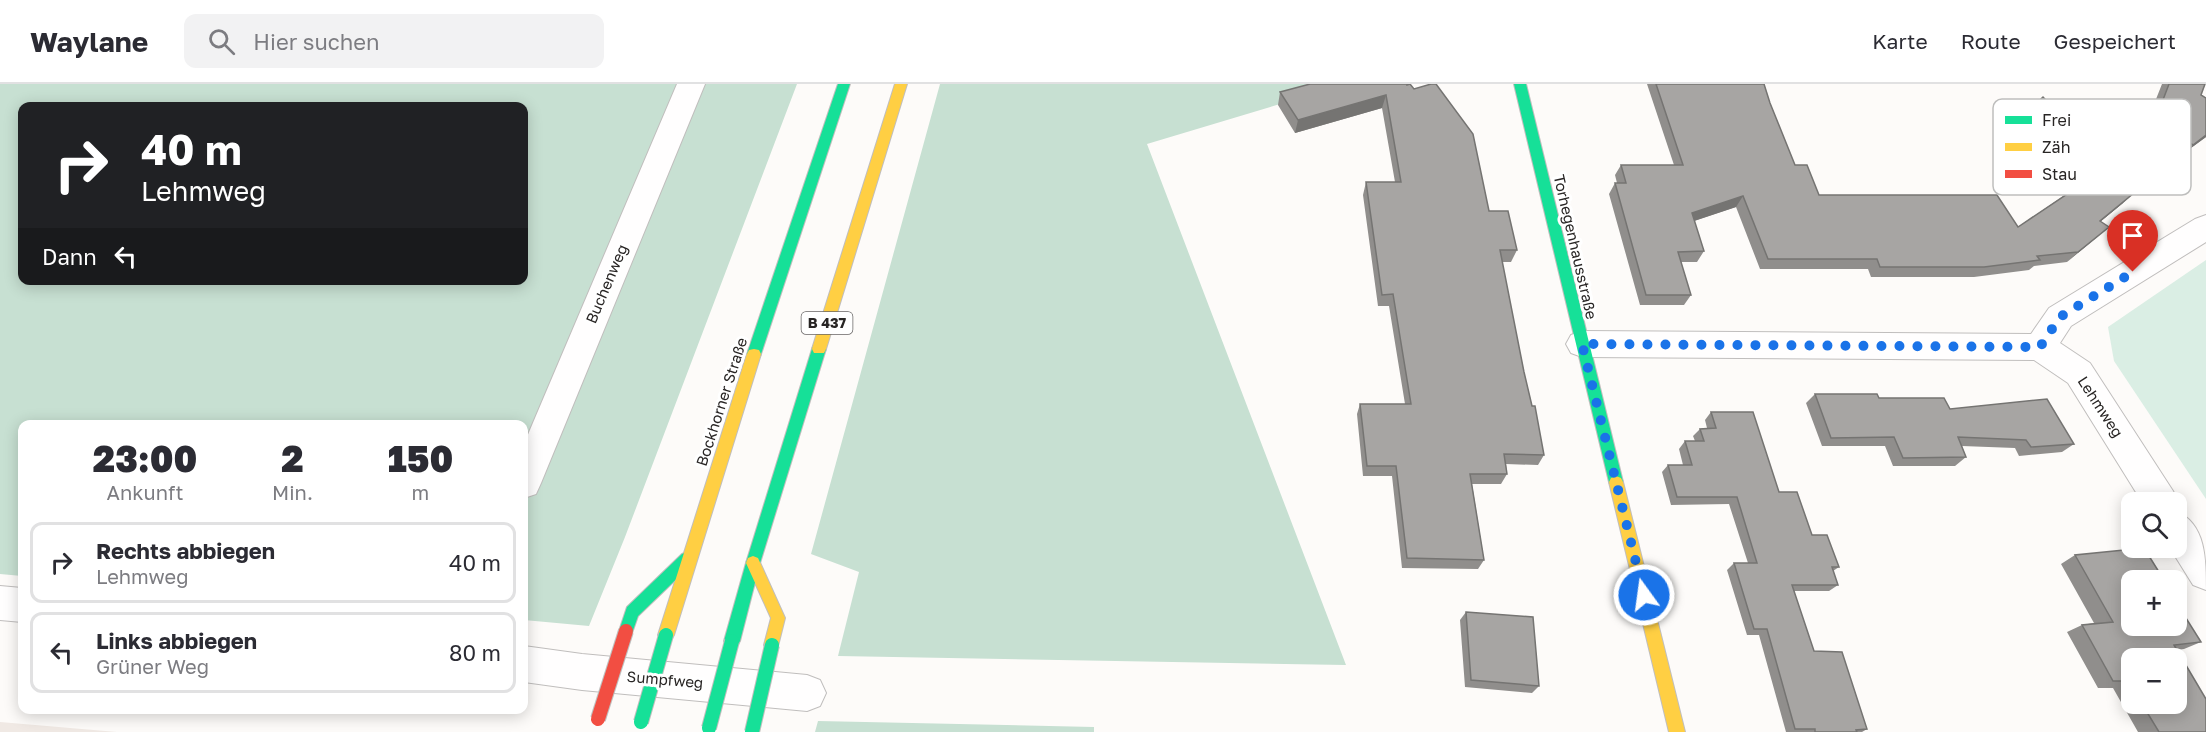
<!DOCTYPE html>
<html lang="de">
<meta charset="utf-8">
<style>
:root{--surface:#fff;--page:#f2f2f3;--text:#2b2b33;--muted:#7c7c81;--line:#e1e1e2}
body{margin:0;font-family:"Golos Text",sans-serif;background:var(--page);color:var(--text);height:100vh;display:flex;flex-direction:column;font-size:22px;white-space:nowrap}
*{box-sizing:border-box;margin:0}
p{font-size:20px;color:var(--muted)}
.icon{flex:none;width:33px;height:33px;fill:none;stroke:currentColor;stroke-width:2;stroke-linecap:round;stroke-linejoin:round}
.map{position:relative;flex:1;overflow:hidden}
.side{position:absolute;left:18px;top:336px;width:510px;height:294px;display:flex;flex-direction:column;background:var(--surface);border-radius:12px;box-shadow:0 3px 15px #0003}
.side>*{flex:none}
.hud{position:absolute;left:18px;top:18px;width:510px;height:183px;border-radius:12px;box-shadow:0 3px 15px #0003;background:#202124;color:#fff;overflow:hidden}
.controls{position:absolute;left:2121px;top:408px;display:grid;gap:12px}
.controls a{display:grid;place-items:center;width:66px;height:66px;border-radius:12px;background:var(--surface);box-shadow:0 3px 15px #0003;font-size:30px}
.pin{position:absolute;display:grid;place-items:center;width:51px;height:51px;color:#fff;margin:-62px -26px;border-radius:50% 50% 50% 0;rotate:-45deg;box-shadow:0 0 6px #0007}
.pin .icon{rotate:45deg}
.me{position:absolute;width:66px;margin:-33px;rotate:346deg;stroke-linejoin:round;filter:drop-shadow(0 0 4px #0008)}
.turn{display:flex;align-items:center;gap:21px;height:126px;padding:0 24px;font-size:27px}
.turn .icon{width:78px;height:78px;stroke-width:2.5}
.turn b{display:block;font-size:42px;line-height:51px}
.then{display:flex;align-items:center;height:57px;padding:0 24px;background:#0003;gap:12px;font-size:22px}
.eta{display:flex;justify-content:space-evenly;align-items:center;height:102px;text-align:center}
.eta b{font-size:36px;font-weight:800;line-height:42px}
ul{padding:0;list-style:none}
li{display:flex;align-items:center;gap:18px;height:81px;margin:0 12px 9px;padding:0 12px;border:3px solid var(--line);border-radius:12px}
li div{flex:1}
li b{display:block;font-size:22px}
li em{font-style:normal}
header{display:flex;align-items:center;gap:36px;box-sizing:border-box;height:84px;padding:0 30px;background:var(--surface);border-bottom:2px solid var(--line)}
header strong{font-size:28px}
nav{display:flex;gap:33px;margin-inline-start:auto;font-size:21px}
.search{width:420px;height:54px;background:var(--page);display:flex;align-items:center;gap:15px;box-sizing:border-box;padding:0 21px;border-radius:12px;color:var(--muted);font-size:22px}
.map>svg:first-child{display:block}
.built{fill:#f0e9e4}
.green{fill:#daeee4}
.forest{fill:#c7e0d2;fill-rule:evenodd}
.lines{fill:none;stroke-linecap:round;stroke-linejoin:round}
.street-casing{stroke:#c0bebd;stroke-width:2}
.fast-casing{stroke:#c0bebd;stroke-width:2}
.slow-casing{stroke:#c0bebd;stroke-width:2}
.street{fill:#fffefe;fill-rule:evenodd}
.fast{fill:#16e098;fill-rule:evenodd}
.slow{fill:#ffcf43;fill-rule:evenodd}
.fast-bridge-casing{stroke:#c0bebd;stroke-width:16;stroke-linecap:butt}
.jam-bridge-casing{stroke:#c0bebd;stroke-width:16;stroke-linecap:butt}
.fast-bridge{stroke:#16e098;stroke-width:14}
.jam-bridge{stroke:#f24e42;stroke-width:14}
.wall{fill:#908e8c;fill-rule:evenodd}
.shaded-wall{fill:#757472}
.building{fill:#a7a5a3;stroke:#757472;stroke-width:1.5}
.route{stroke:#1a73e8;stroke-width:10;stroke-dasharray:0 18}
.labels{text-anchor:middle;stroke-width:6;stroke-linejoin:round;paint-order:stroke}
.shield{fill:#fff;stroke:#686666;stroke-width:1.5}
.shield-label{font-size:14px;font-weight:bold;fill:#282524}
.street-label{font-size:15px;fill:#282524;stroke:#fff}
.key{fill:#fff;stroke:#bebebd;stroke-width:1.5}
.key-label{font-size:16px;fill:#282524}
</style>
<header>
<strong>Waylane</strong>
<div class="search"><svg class="icon" aria-label="search" viewBox="0 0 24 24"><circle cx="10" cy="10" r="6"/><path d="M15 15l6 6"/></svg>Hier suchen</div>
<nav><a>Karte</a><a>Route</a><a>Gespeichert</a></nav>
</header>
<div class="map">
<svg width="2206" height="648" viewBox="0 0 2206 648">
<rect width="100%" height="100%" fill="#fdfbf9"/>
<path class="built" d="M 0,638 L 117,648 L 0,648 Z"/>
<path class="green" d="M 2206,176 L 2206,415 L 2114,277 L 2108,243 Z"/>
<path class="forest" d="M 0,0 L 797,0 L 625,453 L 589,542 L 524,536 L 524,340 L 22,340 L 22,492 L 0,490 ZM 22,22 L 524,22 L 524,196 L 22,196 Z
M 940,0 L 1347,0 L 1147,60 L 1346,581 L 838,572 L 859,488 L 811,470 Z
M 818,637 L 1094,643 L 1094,648 L 815,648 Z"/>
<g class="lines">
<defs>
<path id="street" d="M 677,0 L 705,0 L 541,399 L 536,410 L 524,414 L 524,360 Z
M 2206,131 L 2206,158 L 2071,242 L 2060,259 L 2090,279 L 2173,407 L 2178,418 L 2176,422 L 2176,418 L 2142,418 L 2068,299 L 2034,276 L 1582,273 L 1571,269 L 1566,260 L 1571,251 L 1582,247 L 2031,250 L 2049,224 L 2195,135 Z
M 2176,427 C 2206,440 2206,475 2206,506 L 2193,501 L 2170,464 L 2176,464 Z
M 0,502 L 22,504 L 22,538 L 0,536 Z
M 524,562 L 582,570 L 807,591 L 820,596 L 826,609 L 820,622 L 807,627 L 582,606 L 524,598 Z"/>
<path id="fast" d="M 838,0 L 850,0 L 761,270 L 759,274 L 749,274 L 747,270 Z
M 1514,0 L 1526,0 L 1623,398 L 1621,402 L 1616,404 L 1611,402 L 1609,398 Z
M 819,260 L 824,261 L 826,265 L 760,479 L 740,557 L 737,562 L 732,564 L 727,562 L 724,557 L 746,479 L 812,265 L 814,261 Z
M 687,468 L 692,470 L 694,475 L 692,480 L 638,532 L 631,552 L 626,554 L 621,552 L 619,547 L 627,523 L 682,470 Z"/>
<path id="slow" d="M 895,0 L 907,0 L 826,265 L 824,269 L 814,269 L 812,265 Z
M 754,265 L 759,266 L 761,270 L 674,551 L 671,556 L 666,558 L 661,556 L 658,551 L 747,270 L 749,266 Z
M 1616,392 L 1621,394 L 1623,398 L 1685,648 L 1669,648 L 1609,398 L 1611,394 Z
M 753,472 L 758,474 L 785,534 L 777,566 L 772,568 L 767,566 L 764,561 L 771,534 L 746,479 L 748,474 Z"/>
</defs>
<use href="#street" class="street-casing"/>
<use href="#fast" class="fast-casing"/>
<use href="#slow" class="slow-casing"/>
<use href="#street" class="street"/>
<use href="#fast" class="fast"/>
<use href="#slow" class="slow"/>
<defs>
<path id="fast-bridge" d="M 641,638 L 666,551
M 709,644 L 732,557
M 752,648 L 772,561"/>
<path id="jam-bridge" d="M 598,635 L 626,547"/>
</defs>
<use href="#fast-bridge" class="fast-bridge-casing"/>
<use href="#jam-bridge" class="jam-bridge-casing"/>
<use href="#fast-bridge" class="fast-bridge"/>
<use href="#jam-bridge" class="jam-bridge"/>
</g>
<path class="wall" d="M 1407,0 L 1489,127 L 1517,166 L 1511,178 L 1502,178 L 1524,288 L 1544,371 L 1538,381 L 1506,380 L 1507,390 L 1501,400 L 1472,400 L 1484,476 L 1478,485 L 1402,484 L 1392,392 L 1363,392 L 1357,330 L 1360,320 L 1405,320 L 1389,222 L 1378,222 L 1363,111 L 1366,98 L 1395,98 L 1382,24 L 1295,49 L 1278,21 L 1280,8 Z
M 1647,0 L 1764,0 L 1770,19 L 1795,81 L 1819,111 L 2018,143 L 2069,108 L 2011,44 L 2021,34 L 2123,119 L 2101,137 L 2097,153 L 2067,178 L 2034,182 L 2029,186 L 1974,193 L 1871,193 L 1868,185 L 1760,185 L 1736,123 L 1694,137 L 1704,167 L 1697,178 L 1681,178 L 1691,211 L 1684,221 L 1640,221 L 1609,110 L 1615,99 L 1617,99 L 1615,91 L 1621,81 L 1674,81 Z
M 2162,0 L 2205,0 L 2201,11 L 2206,14 L 2206,53 L 2180,72 L 2143,48 Z
M 1815,310 L 1879,314 L 1950,325 L 2074,360 L 2062,368 L 2019,372 L 2015,364 L 1962,362 L 1966,373 L 1955,382 L 1893,382 L 1885,362 L 1822,362 L 1806,319 Z
M 1711,328 L 1779,408 L 1812,451 L 1839,483 L 1833,487 L 1838,501 L 1829,507 L 1794,507 L 1814,567 L 1867,645 L 1862,648 L 1786,648 L 1759,551 L 1747,551 L 1727,486 L 1734,479 L 1748,479 L 1729,420 L 1671,421 L 1662,388 L 1668,381 L 1683,381 L 1679,365 L 1685,357 L 1695,357 L 1693,352 L 1700,345 L 1707,344 L 1705,336 Z
M 2075,471 L 2201,558 L 2184,565 L 2177,566 L 2206,648 L 2138,648 L 2113,604 L 2098,604 L 2067,548 L 2082,541 L 2094,539 L 2061,480 ZM 2132,574 L 2176,620 L 2132,620 Z
M 1466,528 L 1539,602 L 1532,609 L 1465,603 L 1460,536 Z"/>
<path class="shaded-wall" d="M 1386,11 L 1382,24 L 1295,49 L 1298,36 Z
M 2206,51 L 2206,53 L 2180,72 L 2193,61 Z
M 2134,109 L 2123,119 L 2089,147 L 2100,137 Z
M 1743,112 L 1736,123 L 1685,140 L 1692,129 Z
M 2109,143 L 2067,178 L 2078,168 Z"/>
<path class="building" d="M 1310,0 L 1407,0 L 1407,1 L 1410,0 L 1414,5 L 1431,0 L 1436,0 L 1473,50 L 1489,127 L 1508,127 L 1517,166 L 1500,166 L 1524,288 L 1532,322 L 1535,322 L 1544,371 L 1504,370 L 1507,390 L 1470,390 L 1484,476 L 1407,474 L 1396,382 L 1367,382 L 1360,320 L 1411,320 L 1393,210 L 1382,211 L 1366,98 L 1401,98 L 1386,11 L 1298,36 L 1280,8 Z
M 1656,0 L 1764,0 L 1770,19 L 1795,81 L 1807,81 L 1819,111 L 1997,111 L 2018,143 L 2082,100 L 2021,34 L 2043,13 L 2134,109 L 2100,137 L 2109,143 L 2078,168 L 2037,172 L 2040,176 L 1984,183 L 1880,183 L 1877,175 L 1768,175 L 1743,112 L 1692,129 L 1704,167 L 1678,168 L 1691,211 L 1646,211 L 1615,99 L 1626,99 L 1621,81 L 1683,81 Z
M 2169,0 L 2205,0 L 2201,11 L 2206,14 L 2206,51 L 2193,61 L 2155,37 Z
M 1815,310 L 1877,310 L 1879,314 L 1944,314 L 1950,325 L 2047,315 L 2074,360 L 2031,363 L 2026,356 L 1958,353 L 1966,373 L 1903,374 L 1894,353 L 1831,354 Z
M 1711,328 L 1753,328 L 1779,408 L 1797,408 L 1812,451 L 1827,451 L 1839,483 L 1832,483 L 1838,501 L 1792,501 L 1814,567 L 1842,568 L 1867,645 L 1856,646 L 1857,648 L 1815,648 L 1815,645 L 1795,645 L 1767,545 L 1754,545 L 1734,479 L 1757,479 L 1737,413 L 1677,413 L 1668,381 L 1692,381 L 1685,357 L 1704,357 L 1700,345 L 1716,344 Z
M 2144,464 L 2164,496 L 2132,496 L 2132,542 L 2176,542 L 2176,518 L 2201,558 L 2174,561 L 2206,615 L 2206,648 L 2159,648 L 2142,620 L 2176,620 L 2176,574 L 2132,574 L 2132,602 L 2128,597 L 2113,597 L 2082,541 L 2113,538 L 2075,471 Z
M 1466,528 L 1533,533 L 1539,602 L 1471,596 Z"/>
<g class="lines">
<path class="route" d="M 1644,511 L 1582,260 L 2040,263 L 2060,233 L 2133,188"/>
</g>
<g class="labels">
<rect class="shield" x="801.5" y="228" width="51" height="22" rx="4.5"/>
<g class="shield-label">
<text x="827" y="244">B 437</text>
</g>
<g class="street-label">
<text transform="translate(1575 163) rotate(77)" y="5">Torhegenhausstraße</text>
<text transform="translate(607 200) rotate(-67)" y="5">Buchenweg</text>
<text transform="translate(722 318) rotate(-72)" y="5">Bockhorner Straße</text>
<text transform="translate(2100 323) rotate(57)" y="5">Lehmweg</text>
<text transform="translate(665 596) rotate(5)" y="5">Sumpfweg</text>
</g>
</g>
<rect x="1993" y="15" width="198" height="96" rx="9" class="key"/>
<rect x="2005" y="32" width="27" height="8" fill="#16e098"/>
<rect x="2005" y="59" width="27" height="8" fill="#ffcf43"/>
<rect x="2005" y="86" width="27" height="8" fill="#f24e42"/>
<g class="key-label">
<text x="2042" y="42">Frei</text>
<text x="2042" y="69">Zäh</text>
<text x="2042" y="96">Stau</text>
</g>
</svg>
<div class="controls">
<a><svg class="icon" aria-label="search" viewBox="0 0 24 24"><circle cx="10" cy="10" r="6"/><path d="M15 15l6 6"/></svg></a>
<a>+</a>
<a>−</a>
</div>
<div class="pin" style="left:2133px;top:188px;background:#d93025"><svg class="icon" aria-label="arrive" viewBox="0 0 24 24"><path d="M6 21V4h12l-3 4 3 4H6"/></svg></div>
<svg class="me" style="left:1644px;top:511px" viewBox="-20 -20 40 40"><circle r="17" fill="#1a73e8" stroke="#fff" stroke-width="3"/><path d="M0-11L8 9 0 5-8 9z" fill="#fff"/></svg>
<div class="hud">
<div class="turn"><svg class="icon" aria-label="right" viewBox="0 0 24 24"><path d="M7 20v-9h11M14 6l5 5-5 5"/></svg><div><b>40 m</b>Lehmweg</div></div>
<div class="then">Dann<svg class="icon" aria-label="left" viewBox="0 0 24 24"><path d="M17 20v-9H6M10 6l-5 5 5 5"/></svg></div>
</div>
<section class="side">
<div class="eta">
<div><b>23:00</b><p>Ankunft</p></div>
<div><b>2</b><p>Min.</p></div>
<div><b>150</b><p>m</p></div>
</div>
<ul>
<li><svg class="icon" aria-label="right" viewBox="0 0 24 24"><path d="M7 20v-9h11M14 6l5 5-5 5"/></svg><div><b>Rechts abbiegen</b><p>Lehmweg</p></div><em>40 m</em></li>
<li><svg class="icon" aria-label="left" viewBox="0 0 24 24"><path d="M17 20v-9H6M10 6l-5 5 5 5"/></svg><div><b>Links abbiegen</b><p>Grüner Weg</p></div><em>80 m</em></li>
</ul>
</section>
</div>
